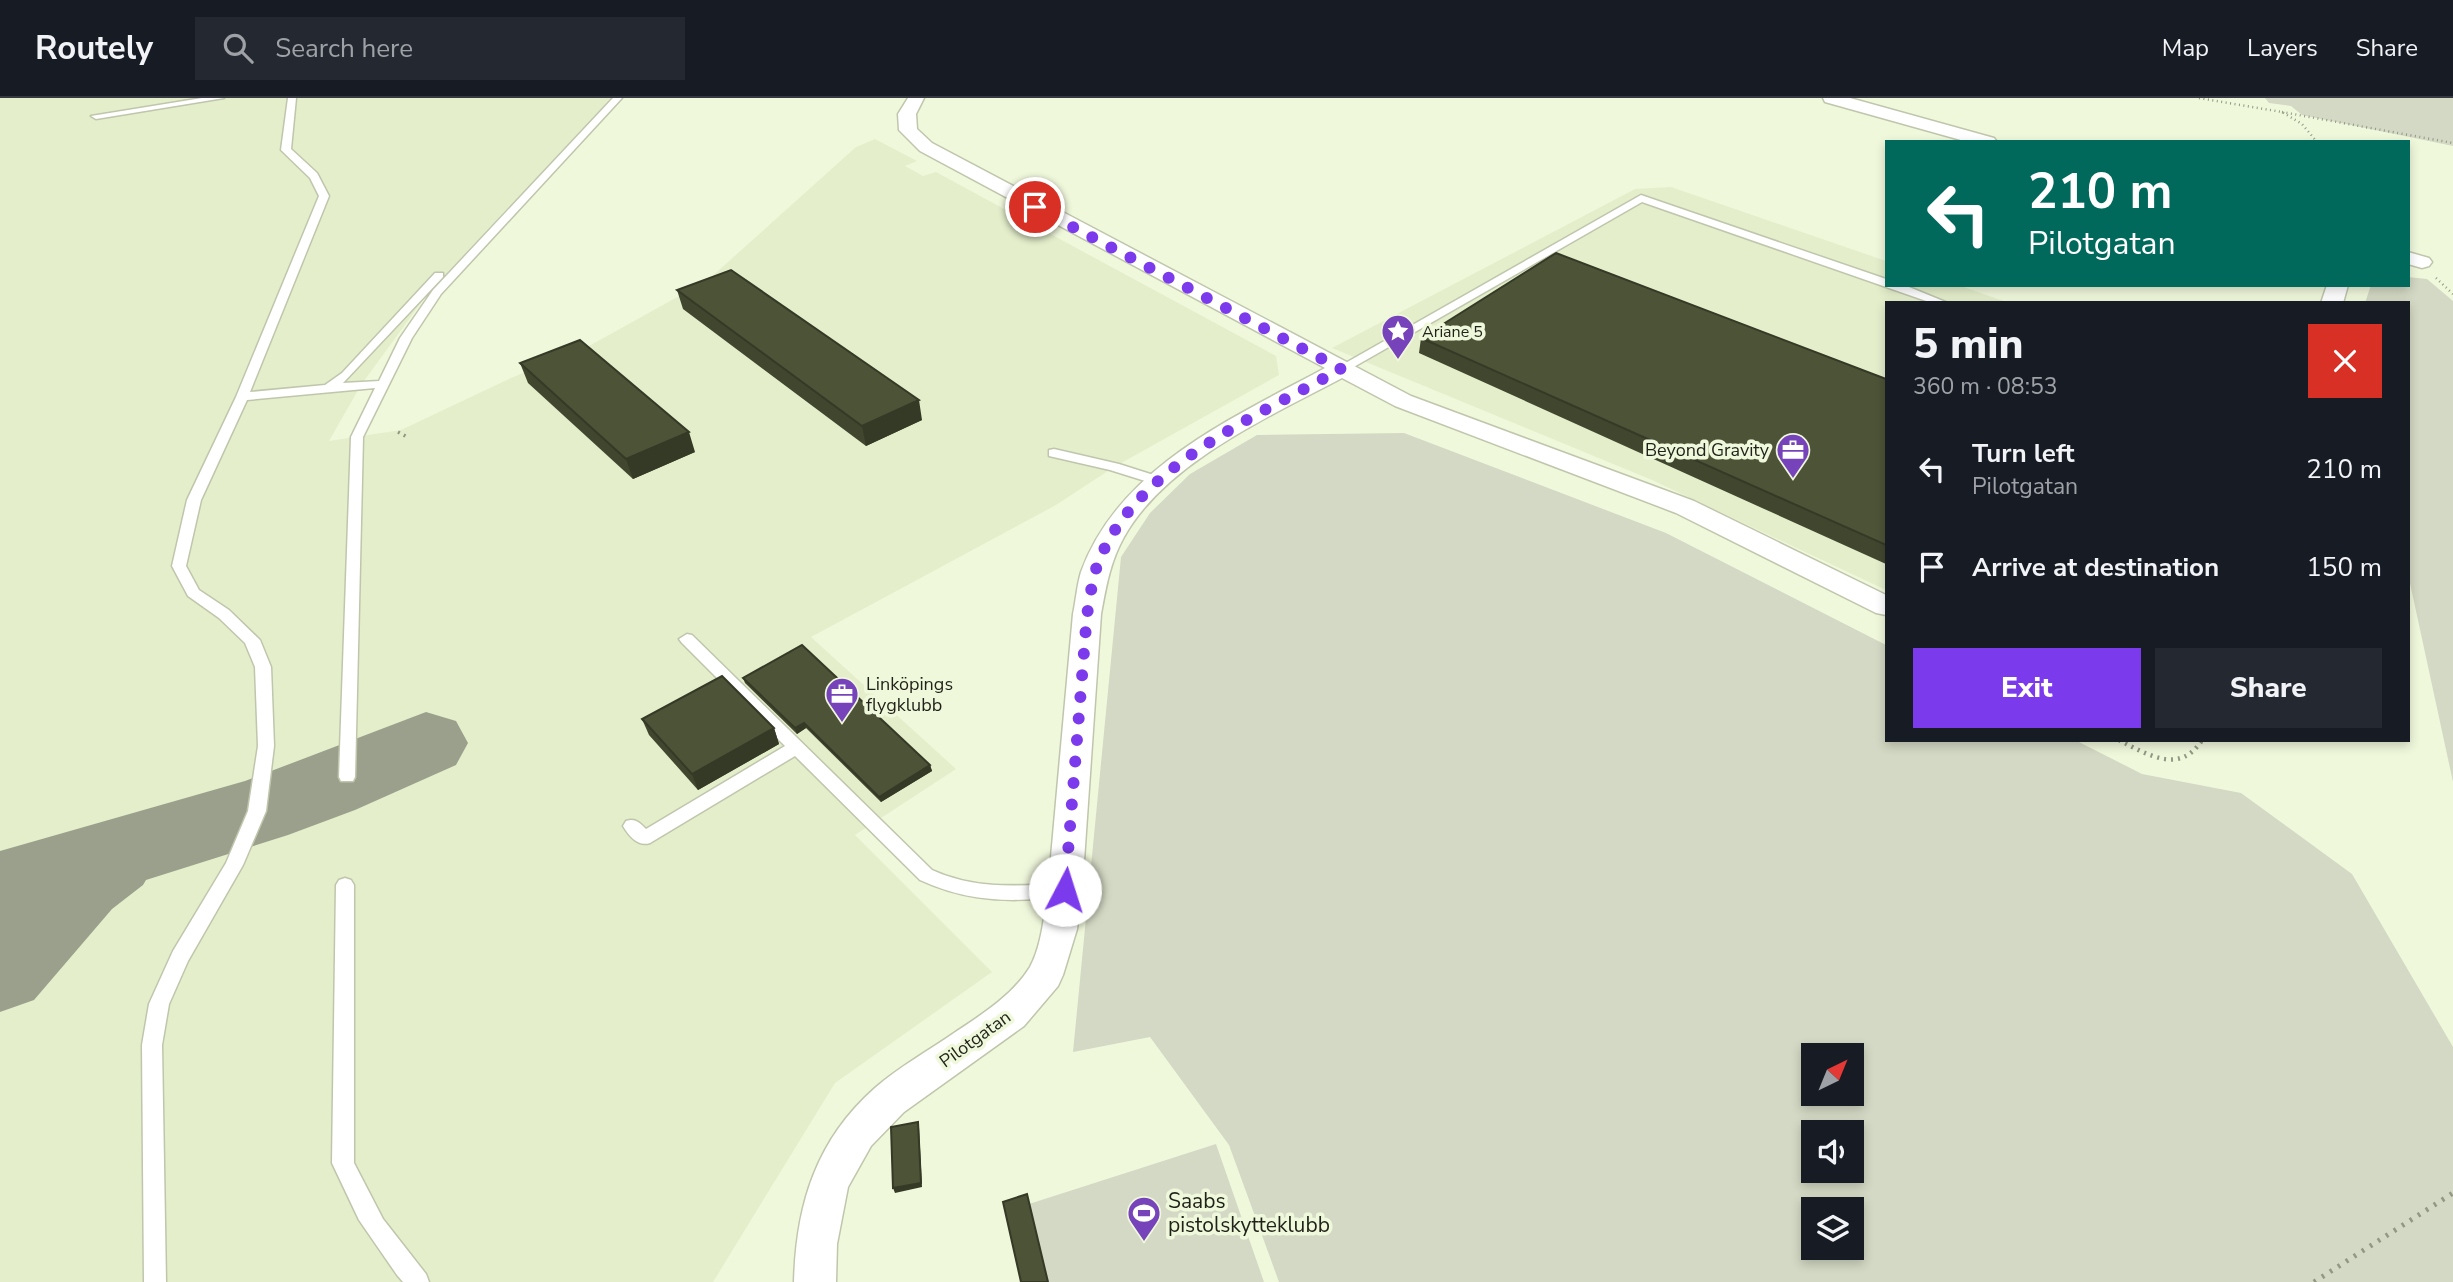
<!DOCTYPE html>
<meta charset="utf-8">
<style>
:root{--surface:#171b24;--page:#242831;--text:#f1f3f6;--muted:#9ea1a6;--line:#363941;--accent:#7c3aed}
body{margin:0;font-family:"Nunito Sans",sans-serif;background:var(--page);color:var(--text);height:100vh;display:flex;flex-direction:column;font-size:26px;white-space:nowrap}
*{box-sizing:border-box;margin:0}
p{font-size:23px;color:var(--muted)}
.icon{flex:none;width:38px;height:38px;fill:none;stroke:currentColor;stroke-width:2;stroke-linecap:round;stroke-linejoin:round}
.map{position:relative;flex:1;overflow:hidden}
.side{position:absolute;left:1885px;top:203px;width:525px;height:441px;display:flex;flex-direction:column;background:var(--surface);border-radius:0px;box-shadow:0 4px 10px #0003}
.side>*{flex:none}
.guide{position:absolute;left:1885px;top:42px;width:525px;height:147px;border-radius:0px;box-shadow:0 4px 10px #0003;background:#00695c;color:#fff;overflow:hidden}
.needle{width:46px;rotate:43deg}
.buttons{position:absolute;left:1801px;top:945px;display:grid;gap:14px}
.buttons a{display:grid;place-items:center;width:63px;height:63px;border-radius:0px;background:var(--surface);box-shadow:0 4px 10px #0003;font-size:35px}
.pin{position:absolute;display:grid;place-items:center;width:60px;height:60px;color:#fff;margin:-30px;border:4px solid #fff;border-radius:50%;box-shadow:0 2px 7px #0007}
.me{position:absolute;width:77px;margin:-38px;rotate:5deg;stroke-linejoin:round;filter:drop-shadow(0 0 5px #0008)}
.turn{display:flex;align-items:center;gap:24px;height:147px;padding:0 28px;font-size:32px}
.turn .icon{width:91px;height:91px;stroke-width:2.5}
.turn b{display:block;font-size:49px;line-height:60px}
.round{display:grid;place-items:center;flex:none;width:74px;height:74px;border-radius:0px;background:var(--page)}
.summary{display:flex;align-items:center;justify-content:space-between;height:119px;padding:0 28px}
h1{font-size:42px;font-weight:800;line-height:52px}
.primary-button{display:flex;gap:14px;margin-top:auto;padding:14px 28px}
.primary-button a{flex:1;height:80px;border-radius:0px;background:var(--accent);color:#fff;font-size:28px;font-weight:800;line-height:80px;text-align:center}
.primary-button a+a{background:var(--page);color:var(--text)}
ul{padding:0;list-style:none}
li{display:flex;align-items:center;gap:21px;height:98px;padding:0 28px}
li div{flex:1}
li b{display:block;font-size:26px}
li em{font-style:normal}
header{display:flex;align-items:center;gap:42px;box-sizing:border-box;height:98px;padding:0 35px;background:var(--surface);border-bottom:2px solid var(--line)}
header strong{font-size:33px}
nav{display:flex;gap:38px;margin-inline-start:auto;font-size:24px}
.search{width:490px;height:63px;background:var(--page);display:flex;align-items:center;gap:18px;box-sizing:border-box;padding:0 24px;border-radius:0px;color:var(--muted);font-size:26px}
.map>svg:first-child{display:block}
.built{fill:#e4eecb}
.green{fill:#d3d9c4;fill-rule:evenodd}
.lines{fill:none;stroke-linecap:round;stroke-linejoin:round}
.taxiway{fill:#9aa08c;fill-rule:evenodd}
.lane-casing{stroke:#bfc6ac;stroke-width:3}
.street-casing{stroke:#bfc6ac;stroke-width:3}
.path-far3{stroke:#929884;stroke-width:2.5;stroke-dasharray:1 3.5;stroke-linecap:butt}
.path-far2{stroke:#929884;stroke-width:3.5;stroke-dasharray:2 4.5;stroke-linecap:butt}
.path-far1{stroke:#929884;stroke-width:4.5;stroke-dasharray:2 5;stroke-linecap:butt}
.path{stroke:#929884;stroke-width:5;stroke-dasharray:2.5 7;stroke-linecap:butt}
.lane{fill:#fff;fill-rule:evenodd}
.street{fill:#fff;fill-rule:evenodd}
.wall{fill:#41472f}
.shaded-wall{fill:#353a26}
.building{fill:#4c5337;stroke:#353a26;stroke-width:2}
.route{stroke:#7c3aed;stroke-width:12;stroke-dasharray:0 21.6}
.labels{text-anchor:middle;stroke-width:7;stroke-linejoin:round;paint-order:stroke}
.far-poi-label{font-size:16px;fill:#1f2218;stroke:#f0f8dc;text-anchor:start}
.poi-label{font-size:18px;fill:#1f2218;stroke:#f0f8dc;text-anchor:end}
.street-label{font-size:18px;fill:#1f2218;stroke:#f0f8dc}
.near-poi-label{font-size:21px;fill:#1f2218;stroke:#f0f8dc;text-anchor:start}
</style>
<header>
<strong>Routely</strong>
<div class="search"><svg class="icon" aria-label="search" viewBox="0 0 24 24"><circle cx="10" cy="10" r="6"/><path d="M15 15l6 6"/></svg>Search here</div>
<nav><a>Map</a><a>Layers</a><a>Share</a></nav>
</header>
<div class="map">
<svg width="2453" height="1184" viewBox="0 0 2453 1184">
<rect width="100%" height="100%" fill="#f0f8dc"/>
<path class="built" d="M 0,0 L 611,0 L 429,194 L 361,287 L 329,343 L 401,332 L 511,280 L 589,248 L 708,182 L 856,49 L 875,41 L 917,63 L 905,68 L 923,78 L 936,74 L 1276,258 L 1279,277 L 1114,369 L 1056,407 L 811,539 L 956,671 L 855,737 L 992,874 L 835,985 L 713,1184 L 0,1184 Z
M 1671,89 L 1886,163 L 1886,187 L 1958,187 L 2009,205 L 1886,205 L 1886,492 L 1652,382 L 1332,250 L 1635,91 Z"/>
<path class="green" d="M 2265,0 L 2453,0 L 2453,48 L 2302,17 L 2291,8 L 2269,5 Z
M 2408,179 L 2427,181 L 2453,203 L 2453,684 L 2408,476 L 2408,205 L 2365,205 L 2371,187 L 2408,187 Z
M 1404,335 L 1666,435 L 1886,547 L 1886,642 L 2075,642 L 2142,676 L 2241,695 L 2352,776 L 2453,949 L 2453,1184 L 1279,1184 L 1229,1047 L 1150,939 L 1073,954 L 1121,459 L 1150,415 L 1190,376 L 1257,337 ZM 1813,957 L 1852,957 L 1852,996 L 1813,996 ZM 1852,1034 L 1852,1073 L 1813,1073 L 1813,1034 ZM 1852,1111 L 1852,1150 L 1813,1150 L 1813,1111 Z
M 1216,1046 L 1264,1184 L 1048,1184 L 1029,1106 Z"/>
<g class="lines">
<path class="taxiway" d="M 426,614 L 456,623 L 468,645 L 456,667 L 355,712 L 288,737 L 146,782 L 143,787 L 112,811 L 34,902 L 0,914 L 0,753 L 245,683 Z"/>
<defs>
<path id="lane" d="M 202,0 L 224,0 L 96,21 L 91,18 Z
M 288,0 L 296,0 L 291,51 L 317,75 L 329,98 L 250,294 L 325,287 L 342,275 L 435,175 L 443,175 L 443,179 L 343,285 L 379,283 L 400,240 L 433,192 L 613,0 L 622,0 L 441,196 L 412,240 L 363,339 L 355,679 L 353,683 L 341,683 L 339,679 L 351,339 L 375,290 L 247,302 L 201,402 L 186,468 L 199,492 L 229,512 L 260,542 L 271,569 L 274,648 L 266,713 L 243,767 L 188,863 L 169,906 L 162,947 L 166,1184 L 144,1184 L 142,947 L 149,906 L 173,853 L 226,765 L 248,713 L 258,648 L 255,569 L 245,545 L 219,520 L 188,498 L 172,468 L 187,402 L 236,299 L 319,98 L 310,80 L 281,52 Z
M 1641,97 L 1886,181 L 1886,187 L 1904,187 L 1948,205 L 1932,205 L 1642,104 L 1345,274 L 1337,274 L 1335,271 Z
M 1054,351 L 1119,366 L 1163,380 L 1165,383 L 1158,387 L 1110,372 L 1049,358 L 1049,352 Z
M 687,536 L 692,537 L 932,772 C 976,792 1018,788 1065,785 L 1071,787 L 1074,792 L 1071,797 C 1061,801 1049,800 1038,801 C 995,804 959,800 920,782 L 795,658 L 650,745 C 638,749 629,738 623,728 L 626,723 C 635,720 639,724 646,731 L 785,648 L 682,545 L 679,541 Z
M 345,780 L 351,782 L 354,787 L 354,1065 L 383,1121 L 426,1176 L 429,1184 L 403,1184 L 397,1177 L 359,1122 L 332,1065 L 336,787 L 339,782 Z"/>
<path id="street" d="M 908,0 L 924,0 L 916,16 L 917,31 L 932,45 L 1411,298 L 1694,403 L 1886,497 L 1886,517 L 1876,515 L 1676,415 L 1395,308 L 1342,280 C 1269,319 1166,364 1124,439 C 1110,464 1106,489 1101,516 L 1082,792 L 1077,831 L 1063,877 L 1058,888 L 1024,928 L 904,1014 L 871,1048 L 848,1089 L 837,1146 L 836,1184 L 794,1184 C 796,1107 816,1042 875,990 C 899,969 928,953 954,935 C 981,917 1012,898 1030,869 C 1042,847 1044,817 1048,792 L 1073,516 C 1076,502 1077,487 1081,474 C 1119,369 1233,320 1325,270 L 920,53 L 899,32 L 898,16 Z
M 1823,0 L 1850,0 L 1994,40 L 1997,44 L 1968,44 L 1825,4 Z
M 2408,154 L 2429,160 L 2432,164 L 2429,168 L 2422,170 L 2408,166 Z
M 2327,187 L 2348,187 L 2343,205 L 2321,205 Z"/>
</defs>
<use href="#lane" class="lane-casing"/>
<use href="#street" class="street-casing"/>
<path class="path-far3" d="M 2199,0 L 2282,14 L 2302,26 L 2317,44
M 2282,14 L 2453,45
M 2436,180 L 2453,196"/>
<path class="path-far2" d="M 398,334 L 409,340"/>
<path class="path-far1" d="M 2119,642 C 2148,657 2180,677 2202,642"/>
<path class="path" d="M 2314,1184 L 2453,1095"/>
<use href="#lane" class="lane"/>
<use href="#street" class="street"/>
</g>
<path class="wall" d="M 677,192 L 922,322 L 866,348 L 683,211 Z
M 1421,240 L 1886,281 L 1886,466 L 1419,255 Z
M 520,265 L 695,354 L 633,381 L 528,285 Z
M 743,580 L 930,667 L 932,673 L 881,704 L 806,630 L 797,636 L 745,585 Z
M 642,621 L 774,630 L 779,646 L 698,692 L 649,637 Z"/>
<path class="shaded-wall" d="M 919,302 L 922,322 L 866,348 L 862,328 Z
M 689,334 L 695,354 L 633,381 L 626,361 Z
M 804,625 L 806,630 L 797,636 L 795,630 Z
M 774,630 L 779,646 L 698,692 L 692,676 Z
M 930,667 L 932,673 L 881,704 L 879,699 Z
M 918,1024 L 919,1029 L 922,1089 L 895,1095 L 893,1090 Z"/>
<path class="building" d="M 1556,155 L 1886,281 L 1886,447 L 1421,240 Z
M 731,172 L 919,302 L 862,328 L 677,192 Z
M 580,242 L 689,334 L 626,361 L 520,265 Z
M 802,547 L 930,667 L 879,699 L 804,625 L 795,630 L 743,580 Z
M 722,578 L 774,630 L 692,676 L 642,621 Z
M 918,1024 L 921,1085 L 893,1090 L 891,1029 Z
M 1027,1096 L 1048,1184 L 1021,1184 L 1003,1104 Z"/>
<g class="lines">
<path class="route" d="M 1035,109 L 1341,271 C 1254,320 1128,371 1095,474 C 1091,488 1090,503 1087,516 L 1065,792"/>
</g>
<defs>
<symbol id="sight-pin" viewBox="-11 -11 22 30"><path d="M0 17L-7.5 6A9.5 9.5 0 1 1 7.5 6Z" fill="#7743ba" stroke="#f0f8dc"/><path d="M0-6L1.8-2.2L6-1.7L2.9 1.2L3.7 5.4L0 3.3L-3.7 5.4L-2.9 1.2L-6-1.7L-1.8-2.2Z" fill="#fff"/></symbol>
<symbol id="office-pin" viewBox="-11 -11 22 30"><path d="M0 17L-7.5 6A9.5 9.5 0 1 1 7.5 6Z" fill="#7743ba" stroke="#f0f8dc"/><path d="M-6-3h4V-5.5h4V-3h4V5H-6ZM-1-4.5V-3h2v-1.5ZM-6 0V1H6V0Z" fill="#fff"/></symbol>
<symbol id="stadium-pin" viewBox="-11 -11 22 30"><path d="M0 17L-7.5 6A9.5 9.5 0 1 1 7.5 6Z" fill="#7743ba" stroke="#f0f8dc"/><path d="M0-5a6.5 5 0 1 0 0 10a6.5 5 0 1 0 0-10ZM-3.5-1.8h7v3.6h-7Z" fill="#fff"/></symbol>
</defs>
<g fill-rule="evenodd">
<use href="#sight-pin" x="1379" y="214" width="38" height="52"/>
<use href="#office-pin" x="1774" y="333" width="38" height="52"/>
<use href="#office-pin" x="823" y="577" width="38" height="52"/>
<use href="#stadium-pin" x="1125" y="1096" width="38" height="52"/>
</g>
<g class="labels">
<g class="far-poi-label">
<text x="1422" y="239">Ariane 5</text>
</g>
<g class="poi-label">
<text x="1769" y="358">Beyond Gravity</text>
<text x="866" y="592" text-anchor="start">Linköpings<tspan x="866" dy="21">flygklubb</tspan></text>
</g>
<g class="street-label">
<text transform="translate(975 941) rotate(-36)" y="6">Pilotgatan</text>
</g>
<g class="near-poi-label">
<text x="1168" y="1110">Saabs<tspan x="1168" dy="24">pistolskytteklubb</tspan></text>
</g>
</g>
</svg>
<div class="buttons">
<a><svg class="needle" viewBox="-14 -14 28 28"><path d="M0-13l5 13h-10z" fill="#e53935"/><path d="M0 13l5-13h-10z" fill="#9ea1a6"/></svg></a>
<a><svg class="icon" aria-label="sound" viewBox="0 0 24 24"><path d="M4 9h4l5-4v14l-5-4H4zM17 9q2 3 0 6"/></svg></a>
<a><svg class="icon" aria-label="layers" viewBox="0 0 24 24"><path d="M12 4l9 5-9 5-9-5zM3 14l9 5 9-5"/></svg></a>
</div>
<div class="pin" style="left:1035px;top:109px;background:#d93025"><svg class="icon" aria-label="arrive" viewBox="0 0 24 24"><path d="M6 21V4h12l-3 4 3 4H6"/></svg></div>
<svg class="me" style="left:1065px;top:792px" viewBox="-20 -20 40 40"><circle r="19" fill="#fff"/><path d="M0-13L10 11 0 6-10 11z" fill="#7c3aed"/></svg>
<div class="guide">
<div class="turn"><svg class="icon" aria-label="left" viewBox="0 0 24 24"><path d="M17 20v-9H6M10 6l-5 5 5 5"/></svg><div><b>210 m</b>Pilotgatan</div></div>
</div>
<section class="side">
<div class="summary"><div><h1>5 min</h1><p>360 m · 08:53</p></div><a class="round" style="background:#d93025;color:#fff"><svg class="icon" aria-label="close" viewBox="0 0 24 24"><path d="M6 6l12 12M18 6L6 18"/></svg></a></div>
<ul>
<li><svg class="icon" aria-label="left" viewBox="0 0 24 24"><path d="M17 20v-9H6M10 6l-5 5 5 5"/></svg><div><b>Turn left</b><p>Pilotgatan</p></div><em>210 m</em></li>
<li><svg class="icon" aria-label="arrive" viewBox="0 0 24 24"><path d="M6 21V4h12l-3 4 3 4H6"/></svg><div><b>Arrive at destination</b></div><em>150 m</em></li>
</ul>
<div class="primary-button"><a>Exit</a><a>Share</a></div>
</section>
</div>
